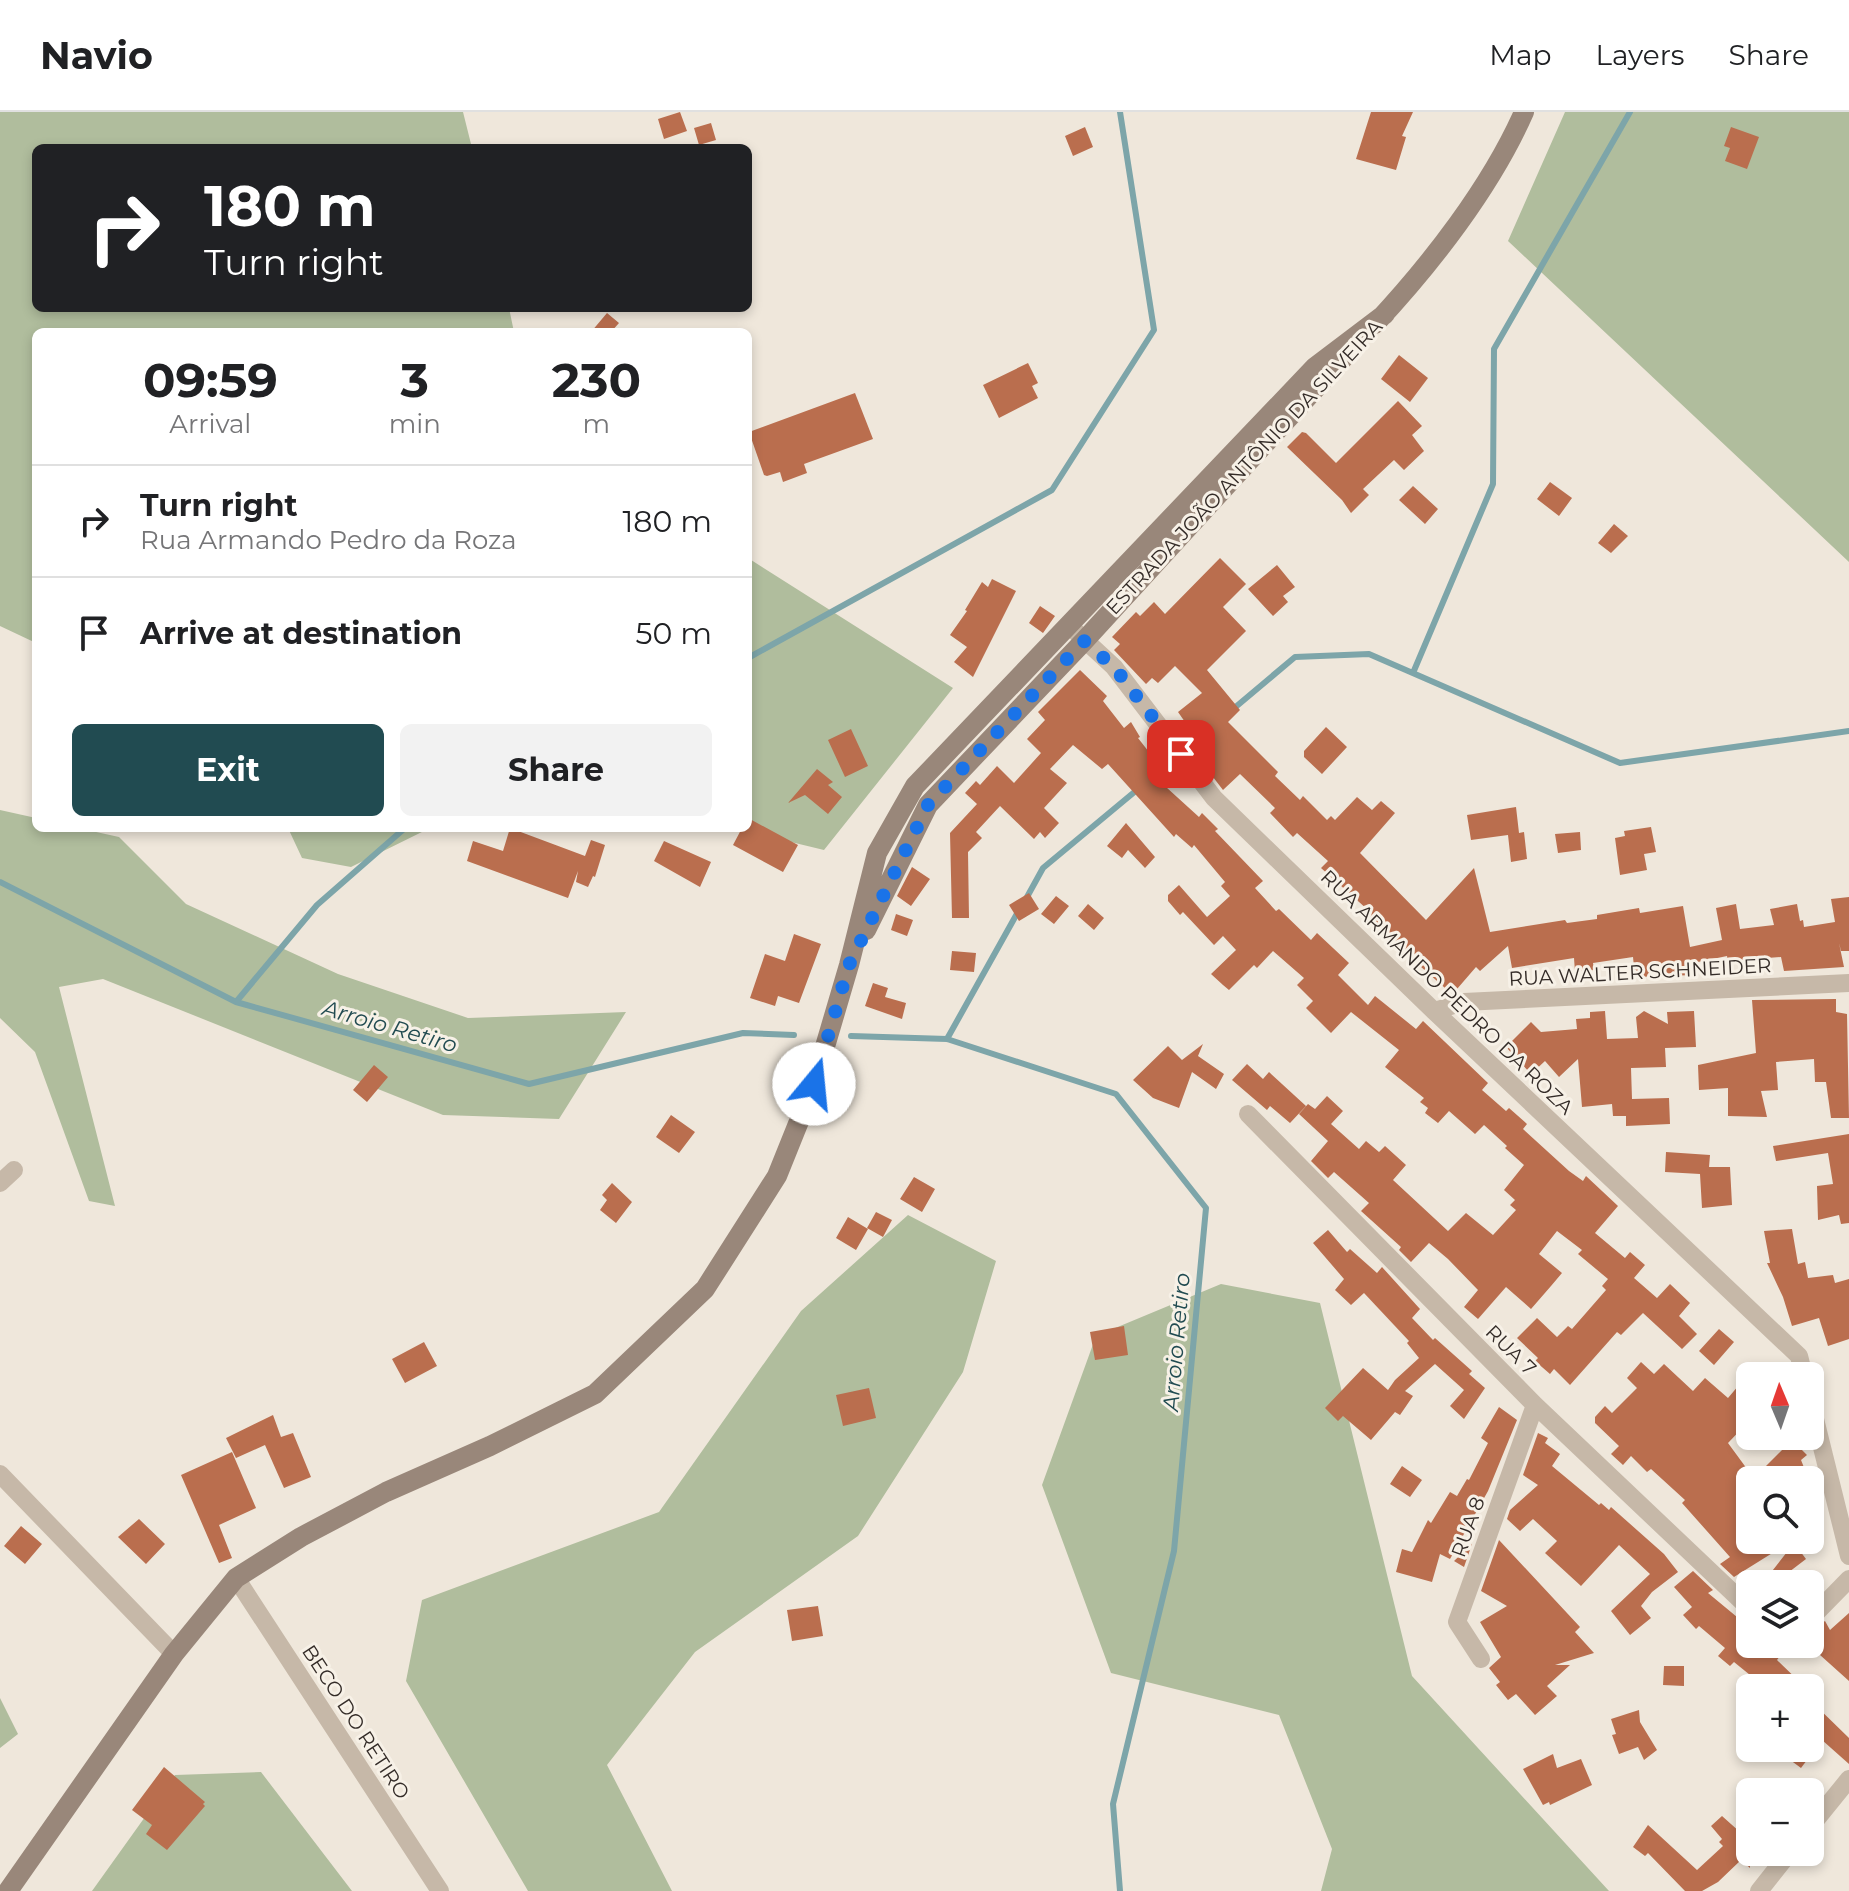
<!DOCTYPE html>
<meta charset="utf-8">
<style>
:root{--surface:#fff;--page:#f2f2f2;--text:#202124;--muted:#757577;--line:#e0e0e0;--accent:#214b51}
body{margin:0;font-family:Montserrat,sans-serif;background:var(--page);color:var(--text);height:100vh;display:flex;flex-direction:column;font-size:30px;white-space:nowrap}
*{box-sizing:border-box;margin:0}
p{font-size:26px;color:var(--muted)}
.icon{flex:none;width:44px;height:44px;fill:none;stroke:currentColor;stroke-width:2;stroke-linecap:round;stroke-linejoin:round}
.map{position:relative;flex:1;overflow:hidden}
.details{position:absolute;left:32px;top:216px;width:720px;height:504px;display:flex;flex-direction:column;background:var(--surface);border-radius:12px;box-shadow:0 4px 12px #0003}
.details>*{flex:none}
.banner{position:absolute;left:32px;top:32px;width:720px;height:168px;border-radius:12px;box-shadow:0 4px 12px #0003;background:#202124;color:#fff;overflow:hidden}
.needle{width:52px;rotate:358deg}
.controls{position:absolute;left:1736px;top:1250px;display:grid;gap:16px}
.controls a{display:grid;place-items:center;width:88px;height:88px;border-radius:12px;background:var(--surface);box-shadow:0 4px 12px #0003;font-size:40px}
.pin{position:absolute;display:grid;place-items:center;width:68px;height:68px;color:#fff;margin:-34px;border-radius:16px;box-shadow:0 4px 12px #0006}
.me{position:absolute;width:88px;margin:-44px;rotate:17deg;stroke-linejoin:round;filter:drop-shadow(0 0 6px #0008)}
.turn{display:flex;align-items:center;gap:28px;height:168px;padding:0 40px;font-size:36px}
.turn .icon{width:104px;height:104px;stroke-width:2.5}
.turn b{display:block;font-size:56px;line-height:68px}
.eta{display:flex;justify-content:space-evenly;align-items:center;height:136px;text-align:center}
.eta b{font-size:48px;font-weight:700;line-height:56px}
.action{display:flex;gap:16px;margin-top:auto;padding:16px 40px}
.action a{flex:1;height:92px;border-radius:12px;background:var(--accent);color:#fff;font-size:32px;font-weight:700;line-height:92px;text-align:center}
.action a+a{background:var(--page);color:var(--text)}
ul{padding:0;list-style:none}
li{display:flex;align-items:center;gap:24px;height:112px;padding:0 40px;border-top:2px solid var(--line)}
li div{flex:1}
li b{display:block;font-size:30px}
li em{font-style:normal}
header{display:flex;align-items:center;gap:48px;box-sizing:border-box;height:112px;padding:0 40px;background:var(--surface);border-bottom:2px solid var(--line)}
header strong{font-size:38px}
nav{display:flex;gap:44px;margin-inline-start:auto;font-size:28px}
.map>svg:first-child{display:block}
.green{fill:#b0bd9d}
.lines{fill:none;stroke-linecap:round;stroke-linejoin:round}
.stream{stroke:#7da5a9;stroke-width:6}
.building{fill:#ba6e4e}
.minor{stroke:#c6b8a8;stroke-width:18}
.secondary{stroke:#99877a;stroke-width:20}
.route{stroke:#1a73e8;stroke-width:14;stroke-dasharray:0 25.2}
.labels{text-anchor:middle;stroke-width:6;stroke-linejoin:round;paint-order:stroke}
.street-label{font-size:20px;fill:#342c28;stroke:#f7f1e7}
.water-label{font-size:22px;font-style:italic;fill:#214b51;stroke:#f7f1e7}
</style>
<header>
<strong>Navio</strong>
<nav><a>Map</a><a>Layers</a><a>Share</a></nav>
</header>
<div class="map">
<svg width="1849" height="1779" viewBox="0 0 1849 1779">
<rect width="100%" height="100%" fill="#efe7db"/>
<path class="green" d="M 0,0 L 463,0 L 472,36 L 36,36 L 36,196 L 509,196 L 514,220 L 36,220 L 36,531 L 0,514 Z
M 1565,0 L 1849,0 L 1849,450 L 1508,129 Z
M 748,446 L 953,576 L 824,738 L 733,716 L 748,716 Z
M 0,698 L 36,706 L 36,716 L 78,716 L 119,725 L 186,792 L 338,862 L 468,906 L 626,900 L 559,1007 L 443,1003 L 103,867 L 59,875 L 115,1094 L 89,1089 L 35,940 L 0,906 Z
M 288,716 L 430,716 L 351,755 L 302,746 Z
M 908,1103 L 996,1149 L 963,1260 L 858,1424 L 695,1540 L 607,1653 L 672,1779 L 528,1779 L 406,1569 L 422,1488 L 659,1400 L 801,1199 Z
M 1221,1172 L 1320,1191 L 1412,1564 L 1609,1779 L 1321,1779 L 1332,1737 L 1279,1603 L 1111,1561 L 1042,1373 L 1096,1224 Z
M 0,1586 L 18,1622 L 0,1636 Z
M 261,1660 L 352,1779 L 92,1779 L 175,1663 Z"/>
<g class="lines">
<path class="stream" d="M 748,546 L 1052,378 L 1154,218 L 1120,0
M 1413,561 L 1493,372 L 1494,237 L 1630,0
M 1232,598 L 1295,545 L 1369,542 L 1620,651 L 1849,619
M 1156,662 L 1178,643
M 0,770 L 236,890 L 529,972 L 743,921 L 794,923
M 1027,785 L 1043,756 L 1138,677
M 236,890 L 317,793 L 405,716
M 851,924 L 947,927 L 1116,982 L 1206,1096 L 1174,1439 L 1113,1692 L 1120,1779
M 947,927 L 1019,798"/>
</g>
<path class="building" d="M 680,0 L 687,19 L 664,27 L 658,7 Z
M 1371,0 L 1413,0 L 1402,24 L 1406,25 L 1396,58 L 1356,47 Z
M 711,11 L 716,28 L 699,33 L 694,16 Z
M 1085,15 L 1093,35 L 1073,44 L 1065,24 Z
M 1731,15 L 1759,25 L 1747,57 L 1725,49 L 1730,36 L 1724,34 Z
M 607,201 L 619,211 L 611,220 L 591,220 Z
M 1399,243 L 1428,266 L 1410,290 L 1381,267 Z
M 1028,251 L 1038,271 L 1032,274 L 1038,286 L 999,306 L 983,273 Z
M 855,281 L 873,327 L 804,352 L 807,361 L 783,370 L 780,360 L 767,364 L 764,363 L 749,320 Z
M 1398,289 L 1422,314 L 1412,323 L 1424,339 L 1404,358 L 1394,348 L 1363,377 L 1369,383 L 1351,401 L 1342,388 L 1287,335 L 1302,320 L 1306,321 L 1336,351 Z
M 1550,370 L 1572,386 L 1559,404 L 1537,387 Z
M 1413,374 L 1438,397 L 1425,412 L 1399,388 Z
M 1614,412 L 1628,424 L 1611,441 L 1598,431 Z
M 1220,446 L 1246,472 L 1223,495 L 1246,519 L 1207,558 L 1240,598 L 1228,610 L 1278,660 L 1275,664 L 1300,688 L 1303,684 L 1327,708 L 1331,704 L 1335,708 L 1357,685 L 1372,698 L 1381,689 L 1395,701 L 1360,741 L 1426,808 L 1474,756 L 1490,820 L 1565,808 L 1567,811 L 1597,807 L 1597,803 L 1639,796 L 1640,801 L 1683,794 L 1690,835 L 1722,828 L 1716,796 L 1736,792 L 1740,817 L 1774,813 L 1770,797 L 1797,792 L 1800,809 L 1803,808 L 1804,815 L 1835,810 L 1831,787 L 1849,785 L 1849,839 L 1841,839 L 1839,831 L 1844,855 L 1784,859 L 1781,845 L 1728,849 L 1727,844 L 1693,851 L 1695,863 L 1635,865 L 1633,845 L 1593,851 L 1594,858 L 1575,860 L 1574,846 L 1512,856 L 1508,834 L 1480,859 L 1476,855 L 1457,877 L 1450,871 L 1445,876 L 1363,804 L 1368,798 L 1321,756 L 1328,749 L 1297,721 L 1293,725 L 1270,701 L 1275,696 L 1240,662 L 1223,678 L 1176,617 L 1185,610 L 1178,600 L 1202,581 L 1175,554 L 1158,571 L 1152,566 L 1146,572 L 1114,538 L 1120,532 L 1112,525 L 1136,500 L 1140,504 L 1154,490 L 1165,502 Z
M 1277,453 L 1295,475 L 1283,484 L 1288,490 L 1273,504 L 1248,477 Z
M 992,467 L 1016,479 L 973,565 L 954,550 L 967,535 L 950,523 L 967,499 L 965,498 L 982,470 L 988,475 Z
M 1040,494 L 1055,504 L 1043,521 L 1029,511 Z
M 1080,558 L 1107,584 L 1103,589 L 1124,616 L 1131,610 L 1140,625 L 1138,626 L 1163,658 L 1155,665 L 1199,705 L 1202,701 L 1218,717 L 1215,719 L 1263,769 L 1255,776 L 1276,799 L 1279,797 L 1311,828 L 1317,821 L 1349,851 L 1338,863 L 1368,893 L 1375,884 L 1416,917 L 1423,909 L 1488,971 L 1482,978 L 1506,999 L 1509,996 L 1527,1012 L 1523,1017 L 1569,1059 L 1583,1069 L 1586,1064 L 1618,1094 L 1595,1121 L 1625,1146 L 1630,1140 L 1645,1153 L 1634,1166 L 1657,1186 L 1670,1172 L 1690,1191 L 1679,1204 L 1697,1222 L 1682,1237 L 1643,1201 L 1621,1223 L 1617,1220 L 1570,1273 L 1554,1257 L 1550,1262 L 1535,1249 L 1538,1246 L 1517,1226 L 1537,1206 L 1557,1225 L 1568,1214 L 1572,1217 L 1606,1178 L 1602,1174 L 1608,1167 L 1578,1142 L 1582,1138 L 1557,1119 L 1539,1142 L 1562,1161 L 1551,1174 L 1531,1197 L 1506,1175 L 1478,1207 L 1464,1195 L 1478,1178 L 1448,1147 L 1429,1131 L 1411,1150 L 1399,1138 L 1401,1135 L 1361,1099 L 1369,1091 L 1334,1060 L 1328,1066 L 1311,1049 L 1328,1029 L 1299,1002 L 1308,992 L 1315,997 L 1327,984 L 1343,999 L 1331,1012 L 1359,1037 L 1366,1029 L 1379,1040 L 1385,1034 L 1406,1053 L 1393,1068 L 1448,1119 L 1466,1101 L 1493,1123 L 1516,1098 L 1510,1093 L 1515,1088 L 1504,1078 L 1524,1053 L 1505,1036 L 1507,1034 L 1484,1013 L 1475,1022 L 1449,999 L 1438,1011 L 1425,1001 L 1428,996 L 1420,990 L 1424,986 L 1385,955 L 1399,938 L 1351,900 L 1331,921 L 1306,896 L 1313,889 L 1297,873 L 1304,866 L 1273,839 L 1257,856 L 1254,853 L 1229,878 L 1223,873 L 1211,862 L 1236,838 L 1223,824 L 1214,833 L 1183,800 L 1180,803 L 1168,789 L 1168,783 L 1179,773 L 1207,805 L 1230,784 L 1221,774 L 1225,770 L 1194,733 L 1192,736 L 1176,722 L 1174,725 L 1108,652 L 1102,657 L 1073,633 L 1050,657 L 1067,671 L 1044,696 L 1059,711 L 1045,726 L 1040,720 L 1034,727 L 1000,694 L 976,720 L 982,726 L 968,740 L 969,806 L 952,806 L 950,721 L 977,692 L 965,681 L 976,669 L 980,673 L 997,654 L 1014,671 L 1041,641 L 1027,627 L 1045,608 L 1038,600 Z
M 1326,615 L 1347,635 L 1322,662 L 1304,645 L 1304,639 Z
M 851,617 L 868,654 L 845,665 L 828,628 Z
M 817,657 L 833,670 L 828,673 L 842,685 L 828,702 L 805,683 L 788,691 Z
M 1516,695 L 1519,721 L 1524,720 L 1527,747 L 1511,750 L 1508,723 L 1471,728 L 1467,703 Z
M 748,706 L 798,733 L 783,760 L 733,733 L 742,716 L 748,716 Z
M 1126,711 L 1155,745 L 1145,756 L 1128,738 L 1122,746 L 1107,734 Z
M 1651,715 L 1656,740 L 1644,742 L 1647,758 L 1620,763 L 1615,726 L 1625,724 L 1624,719 Z
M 510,716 L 585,744 L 591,728 L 605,733 L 595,765 L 593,764 L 588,775 L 576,770 L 578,759 L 568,786 L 467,749 L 473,729 L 503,739 Z
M 1580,720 L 1581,738 L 1558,741 L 1555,722 Z
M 664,729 L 711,750 L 700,775 L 654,749 Z
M 912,755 L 930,767 L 911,794 L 897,784 Z
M 1029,781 L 1039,797 L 1019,809 L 1009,793 Z
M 1056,784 L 1069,794 L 1054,812 L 1041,802 Z
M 1088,792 L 1104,806 L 1094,818 L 1078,804 Z
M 896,802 L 913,808 L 907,824 L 891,818 Z
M 794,822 L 821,832 L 799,891 L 778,884 L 775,894 L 750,886 L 765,842 L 785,849 Z
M 952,839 L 976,841 L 974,860 L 950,858 Z
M 873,871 L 888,876 L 885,885 L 906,891 L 902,907 L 865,894 Z
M 1836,887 L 1836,900 L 1847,902 L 1849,1006 L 1831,1006 L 1826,970 L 1815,970 L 1814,947 L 1776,950 L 1778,978 L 1761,979 L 1767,1005 L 1728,1004 L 1728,976 L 1699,978 L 1698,953 L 1756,941 L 1752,888 Z
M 1605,899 L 1607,927 L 1638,926 L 1636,905 L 1644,899 L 1668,912 L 1667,900 L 1694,899 L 1696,935 L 1665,936 L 1666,955 L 1631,956 L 1632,987 L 1669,986 L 1670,1012 L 1626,1014 L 1626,1004 L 1613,1004 L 1612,992 L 1582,995 L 1578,947 L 1559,965 L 1545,949 L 1531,962 L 1506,935 L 1531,910 L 1541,920 L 1577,917 L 1576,907 L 1590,906 L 1590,900 Z
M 1203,932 L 1198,944 L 1224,962 L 1216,977 L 1192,960 L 1179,996 L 1153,986 L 1133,968 L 1168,934 L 1182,948 Z
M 1247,952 L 1263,967 L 1269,960 L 1306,994 L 1290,1011 L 1270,994 L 1267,998 L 1232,968 Z
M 374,953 L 388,965 L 367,990 L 353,978 Z
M 671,1003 L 695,1020 L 679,1041 L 656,1025 Z
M 1849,1022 L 1849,1111 L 1841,1112 L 1839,1103 L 1818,1108 L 1817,1074 L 1833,1072 L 1828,1041 L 1776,1049 L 1773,1034 Z
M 1666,1040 L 1710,1043 L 1709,1055 L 1730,1055 L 1732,1093 L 1702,1096 L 1700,1062 L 1665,1060 Z
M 914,1065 L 935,1077 L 922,1100 L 900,1087 Z
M 612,1071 L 632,1090 L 616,1111 L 600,1098 L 607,1088 L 602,1083 Z
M 876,1100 L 892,1108 L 883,1125 L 867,1116 Z
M 848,1105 L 868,1117 L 856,1138 L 836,1126 Z
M 1792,1117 L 1798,1152 L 1805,1150 L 1808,1166 L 1833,1163 L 1835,1171 L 1849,1167 L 1849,1227 L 1828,1234 L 1819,1206 L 1792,1214 L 1783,1185 L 1767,1151 L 1770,1151 L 1764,1119 Z
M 1328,1118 L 1347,1140 L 1350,1137 L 1377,1161 L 1382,1155 L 1420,1197 L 1412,1206 L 1433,1228 L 1435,1226 L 1472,1259 L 1469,1262 L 1485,1276 L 1464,1307 L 1450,1294 L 1464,1278 L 1435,1252 L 1405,1279 L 1413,1284 L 1400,1303 L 1395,1300 L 1371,1328 L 1343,1304 L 1338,1309 L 1325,1296 L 1363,1256 L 1388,1278 L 1395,1268 L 1419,1246 L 1407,1231 L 1409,1229 L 1364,1181 L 1351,1193 L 1335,1178 L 1344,1167 L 1313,1131 Z
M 1124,1214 L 1128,1243 L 1095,1248 L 1090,1220 Z
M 1719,1217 L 1734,1230 L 1714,1253 L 1699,1239 Z
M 424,1230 L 437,1254 L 405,1271 L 392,1247 Z
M 1641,1250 L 1654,1262 L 1664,1252 L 1693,1279 L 1705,1266 L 1728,1286 L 1750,1260 L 1750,1308 L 1728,1331 L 1750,1361 L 1750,1428 L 1793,1428 L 1734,1465 L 1720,1452 L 1730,1445 L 1682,1391 L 1685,1388 L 1651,1357 L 1647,1360 L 1631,1344 L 1623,1353 L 1611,1342 L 1619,1334 L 1595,1311 L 1595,1305 L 1605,1294 L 1612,1301 L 1637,1276 L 1627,1266 Z
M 869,1276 L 876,1306 L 843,1314 L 836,1283 Z
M 1499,1295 L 1517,1308 L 1488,1379 L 1450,1447 L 1440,1442 L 1432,1470 L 1396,1460 L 1402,1437 L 1412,1440 L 1428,1408 L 1431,1411 L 1450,1380 L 1457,1384 L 1467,1367 L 1469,1368 L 1488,1331 L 1481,1326 Z
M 273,1303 L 281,1325 L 293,1321 L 311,1365 L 284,1376 L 265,1333 L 236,1346 L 226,1326 Z
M 1538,1321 L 1548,1326 L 1545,1331 L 1560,1342 L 1552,1354 L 1599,1393 L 1601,1391 L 1609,1398 L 1611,1395 L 1664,1442 L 1678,1460 L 1652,1480 L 1641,1494 L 1651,1506 L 1630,1523 L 1611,1499 L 1650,1462 L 1619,1433 L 1581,1474 L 1545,1441 L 1557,1429 L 1533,1407 L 1520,1419 L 1507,1407 L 1510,1398 L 1538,1373 L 1523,1363 Z
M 1792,1328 L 1807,1343 L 1801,1348 L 1809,1368 L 1752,1368 Z
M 232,1340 L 256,1396 L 219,1413 L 232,1446 L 219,1451 L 181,1363 Z
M 1402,1354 L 1422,1368 L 1410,1385 L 1390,1372 Z
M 139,1407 L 165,1432 L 146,1452 L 118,1425 Z
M 21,1414 L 42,1432 L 25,1452 L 4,1434 Z
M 1499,1428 L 1580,1515 L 1575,1520 L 1594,1541 L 1555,1553 L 1570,1553 L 1547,1574 L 1557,1584 L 1535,1603 L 1516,1582 L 1508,1588 L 1496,1573 L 1500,1570 L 1489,1556 L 1501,1545 L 1480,1510 L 1507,1494 L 1481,1479 Z
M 1794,1431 L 1806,1447 L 1789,1460 L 1798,1472 L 1762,1472 Z
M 1472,1432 L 1464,1455 L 1454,1449 Z
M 1693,1459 L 1713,1478 L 1708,1481 L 1737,1505 L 1739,1503 L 1750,1509 L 1750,1532 L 1789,1532 L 1777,1548 L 1806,1576 L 1766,1576 L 1734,1550 L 1730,1554 L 1718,1544 L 1725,1536 L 1699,1514 L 1696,1517 L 1683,1503 L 1692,1495 L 1674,1475 Z
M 818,1494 L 823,1524 L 792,1529 L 787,1498 Z
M 1849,1501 L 1849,1569 L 1810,1534 L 1810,1519 L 1825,1509 L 1830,1518 Z
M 1664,1554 L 1684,1554 L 1684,1574 L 1663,1573 Z
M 1810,1588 L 1849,1626 L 1849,1652 L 1822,1628 L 1801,1656 L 1774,1636 L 1810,1636 Z
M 1639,1598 L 1640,1610 L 1657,1638 L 1644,1648 L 1638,1635 L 1619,1642 L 1612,1623 L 1616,1622 L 1611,1607 Z
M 1553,1642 L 1557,1656 L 1581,1647 L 1592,1673 L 1550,1693 L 1549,1690 L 1543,1693 L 1523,1657 Z
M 164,1655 L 205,1690 L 203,1692 L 205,1694 L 167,1738 L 146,1722 L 152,1713 L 132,1698 Z
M 1722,1704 L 1750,1729 L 1750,1756 L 1741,1748 L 1718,1770 L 1702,1779 L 1685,1779 L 1648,1741 L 1645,1744 L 1633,1735 L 1648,1713 L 1697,1758 L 1723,1734 L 1719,1730 L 1722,1727 L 1711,1714 Z"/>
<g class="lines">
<path class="minor" d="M 1075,519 L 1114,555 L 1214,686 L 1434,899 L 1799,1244 L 1804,1264
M 1434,899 L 1464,890 L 1849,871
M 1248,1002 L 1535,1293 L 1750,1497
M 0,1071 L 14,1058
M 1810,1287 L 1849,1444
M 0,1362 L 174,1542
M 236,1466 L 440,1779
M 1810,1507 L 1849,1467
M 1481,1547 L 1457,1510 L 1535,1293
M 1810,1715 L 1849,1667
M 1759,1779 L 1790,1740"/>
<path class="secondary" d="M 1375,212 C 1431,152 1491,75 1524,0
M 866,818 L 928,693 L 1084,529 L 1348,241
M 8,1779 L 174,1542 L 236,1466 L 301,1425 L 386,1380 L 490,1334 L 595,1282 L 705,1177 L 777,1064 L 814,972 L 849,853 L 877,741 L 915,674 L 1315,255 L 1385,202"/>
</g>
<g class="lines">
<path class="route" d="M 814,972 L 849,853 L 928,693 L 1084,529 L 1114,555 L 1181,642"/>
</g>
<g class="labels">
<g class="street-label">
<text transform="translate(1244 355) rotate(-47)" y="7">ESTRADA JOÃO ANTÔNIO DA SILVEIRA</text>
<text transform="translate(1640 860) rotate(-3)" y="7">RUA WALTER SCHNEIDER</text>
<text transform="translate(1447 880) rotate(44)" y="7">RUA ARMANDO PEDRO DA ROZA</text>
<text transform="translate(1511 1238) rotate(45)" y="7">RUA 7</text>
<text transform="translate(1468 1415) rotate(-70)" y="7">RUA 8</text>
<text transform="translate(356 1610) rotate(57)" y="7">BECO DO RETIRO</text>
</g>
<g class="water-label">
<text transform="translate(390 914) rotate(16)" y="8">Arroio Retiro</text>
<text transform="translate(1176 1230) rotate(-85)" y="8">Arroio Retiro</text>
</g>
</g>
</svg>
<div class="controls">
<a><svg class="needle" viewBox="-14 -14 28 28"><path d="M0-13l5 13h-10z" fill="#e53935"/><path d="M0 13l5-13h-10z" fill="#757577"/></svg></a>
<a><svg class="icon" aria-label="search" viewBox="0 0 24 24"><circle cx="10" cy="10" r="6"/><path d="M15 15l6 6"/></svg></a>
<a><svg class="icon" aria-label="layers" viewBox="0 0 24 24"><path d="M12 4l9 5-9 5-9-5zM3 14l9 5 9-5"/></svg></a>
<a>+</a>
<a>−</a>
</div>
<div class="pin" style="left:1181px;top:642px;background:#d93025"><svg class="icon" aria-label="arrive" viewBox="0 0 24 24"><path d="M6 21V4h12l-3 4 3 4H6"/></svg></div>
<svg class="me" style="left:814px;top:972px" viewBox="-20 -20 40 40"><circle r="19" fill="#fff"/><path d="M0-13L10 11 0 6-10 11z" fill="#1a73e8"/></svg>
<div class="banner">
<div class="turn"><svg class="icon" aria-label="right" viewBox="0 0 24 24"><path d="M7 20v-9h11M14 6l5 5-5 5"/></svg><div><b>180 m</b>Turn right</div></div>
</div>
<section class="details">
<div class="eta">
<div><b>09:59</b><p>Arrival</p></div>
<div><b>3</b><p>min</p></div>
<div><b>230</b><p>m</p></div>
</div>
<ul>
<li><svg class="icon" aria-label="right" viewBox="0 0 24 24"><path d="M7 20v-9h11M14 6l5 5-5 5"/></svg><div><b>Turn right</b><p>Rua Armando Pedro da Roza</p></div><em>180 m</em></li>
<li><svg class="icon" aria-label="arrive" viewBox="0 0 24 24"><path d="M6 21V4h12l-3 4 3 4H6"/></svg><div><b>Arrive at destination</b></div><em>50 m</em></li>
</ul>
<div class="action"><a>Exit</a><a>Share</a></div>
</section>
</div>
